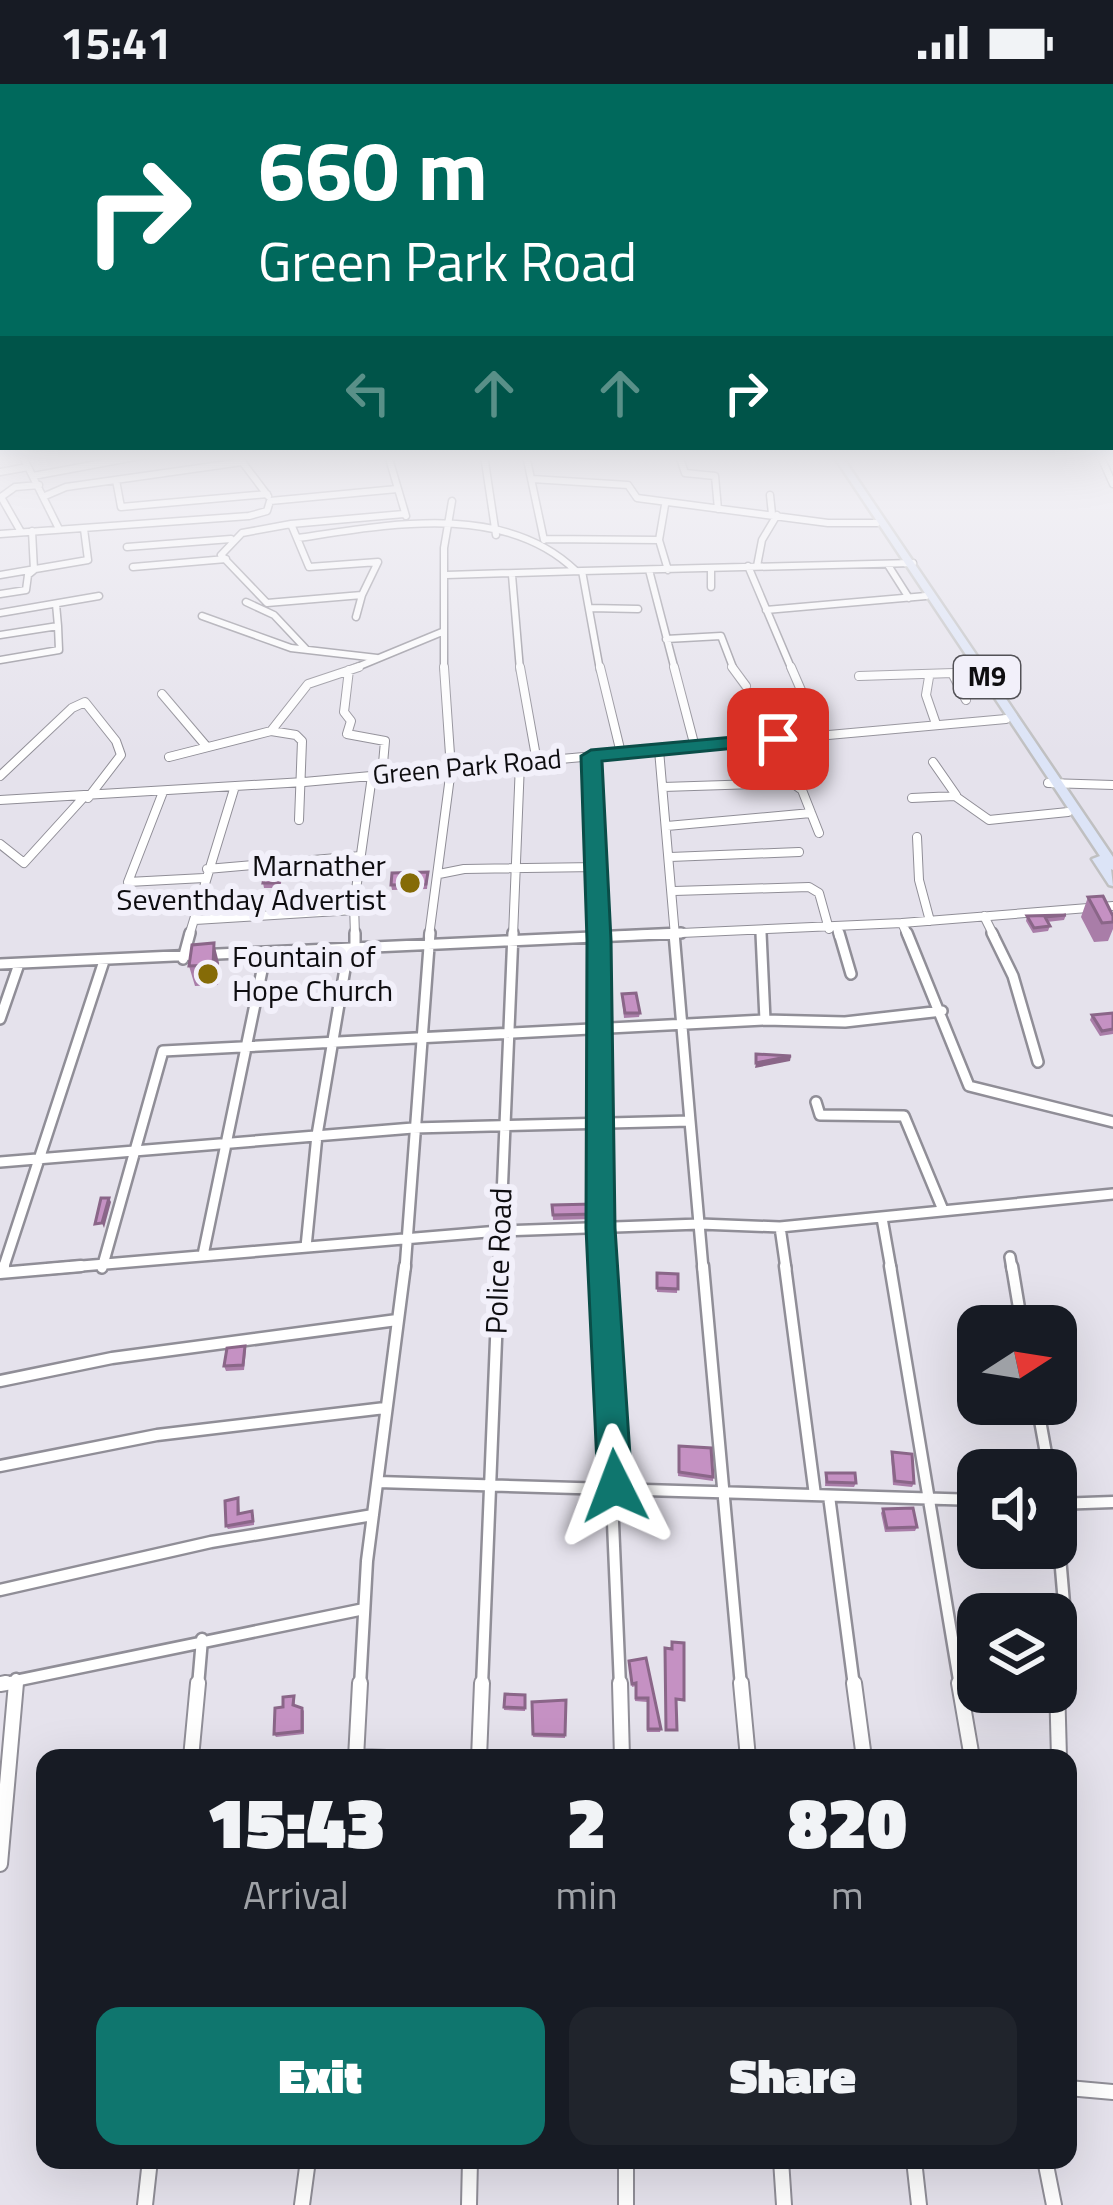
<!DOCTYPE html>
<style>
:root{--surface:#171b24;--page:#20242c;--text:#f1f3f6;--muted:#9ea1a6;--accent:#0f766e}
body{margin:0;font-family:"Titillium Web",sans-serif;background:var(--page);color:var(--text);height:100vh;display:flex;flex-direction:column;font-size:45px;white-space:nowrap}
*{box-sizing:border-box;margin:0}
p{font-size:39px;color:var(--muted)}
.icon{flex:none;width:66px;height:66px;fill:none;stroke:currentColor;stroke-width:2;stroke-linecap:round;stroke-linejoin:round}
.map{position:relative;flex:1;overflow:hidden}
.sheet{position:absolute;left:36px;top:1665px;width:1041px;height:420px;display:flex;flex-direction:column;background:var(--surface);border-radius:24px;box-shadow:0 12px 48px #0002}
.sheet>*{flex:none}
.hud{position:absolute;left:0px;top:0px;width:1113px;height:366px;box-shadow:0 12px 48px #0002;background:#00695c;color:#fff;overflow:hidden}
.needle{width:78px;rotate:78deg}
.controls{position:absolute;left:957px;top:1221px;display:grid;gap:24px}
.controls a{display:grid;place-items:center;width:120px;height:120px;border-radius:24px;background:var(--surface);box-shadow:0 12px 48px #0002;font-size:60px}
.pin{position:absolute;display:grid;place-items:center;width:102px;height:102px;color:#fff;margin:-51px;border-radius:24px;box-shadow:0 6px 18px #0006}
.me{position:absolute;width:132px;margin:-66px;rotate:357deg;stroke-linejoin:round;filter:drop-shadow(0 0 9px #0008)}
.turn{display:flex;align-items:center;gap:42px;height:252px;padding:0 60px;font-size:54px}
.turn .icon{width:156px;height:156px;stroke-width:2.5}
.turn b{display:block;font-size:84px;line-height:102px}
.lanes{display:flex;align-items:center;height:114px;padding:0 60px;background:#0003;justify-content:center;gap:60px;direction:ltr}
.lanes .off{opacity:.35}
.eta{display:flex;justify-content:space-evenly;align-items:center;height:204px;text-align:center}
.eta b{font-size:72px;font-weight:800;line-height:84px}
.cta{display:flex;gap:24px;margin-top:auto;padding:24px 60px}
.cta a{flex:1;height:138px;border-radius:24px;background:var(--accent);color:#fff;font-size:48px;font-weight:800;line-height:138px;text-align:center}
.cta a+a{background:var(--page);color:var(--text)}
.status{display:flex;justify-content:space-between;align-items:center;height:84px;padding:0 60px;background:var(--surface);direction:ltr}
.status svg{height:33px;fill:currentColor}
.map>svg:first-child{display:block}
.lines{fill:none;stroke-linecap:round;stroke-linejoin:round}
.minor-far4-casing{stroke:#908e97;stroke-width:9}
.minor-far3-casing{stroke:#908e97;stroke-width:10}
.minor-far2-casing{stroke:#908e97;stroke-width:14}
.minor-far1-casing{stroke:#908e97;stroke-width:15}
.minor-casing{stroke:#908e97;stroke-width:18}
.primary-casing{stroke:#c0c0c1;stroke-width:5}
.minor-far4{stroke:#fff;stroke-width:6}
.minor-far3{stroke:#fff;stroke-width:8}
.minor-far2{stroke:#fff;stroke-width:9}
.minor-far1{stroke:#fff;stroke-width:10}
.minor{stroke:#fff;stroke-width:14}
.primary{fill:#dce4f7;fill-rule:evenodd}
.wall{fill:#a97da8}
.shaded-wall{fill:#8a6688}
.building{fill:#c591c3;stroke:#8a6688;stroke-width:3}
.route{fill:#0f766e;stroke:#0a4d48;stroke-width:3}
.poi-dot{fill:#856b07;stroke:#f2f0fa;stroke-width:4.5}
.labels{text-anchor:middle;stroke-width:12;stroke-linejoin:round;paint-order:stroke}
.shield{fill:#f2f0fa;stroke:#525156;stroke-width:3}
.shield-label{font-size:27px;font-weight:bold;fill:#0e0d10}
.far-street-label{font-size:27px;fill:#0e0d10;stroke:#f2f0fa}
.poi-label{font-size:30px;fill:#0e0d10;stroke:#f2f0fa;text-anchor:end}
.street-label{font-size:30px;fill:#0e0d10;stroke:#f2f0fa}
</style>
<div class="status"><b>15:41</b><svg viewBox="0 0 49 12"><path d="M0 12V9h3v3zM5 12V6h3v6zM10 12V3h3v9zM15 12V0h3v12zM26 1h20v11H26zM47 4h2v5h-2z"/></svg></div>
<div class="map">
<svg width="1113" height="2121" viewBox="0 0 1113 2121">
<rect width="100%" height="100%" fill="#e5e2ec"/>
<g class="lines">
<defs>
<path id="minor-far4" d="M 22,371 L 59,445
M 237,371 L 268,412
M 388,371 L 406,432
M 484,371 L 496,451
M 526,371 L 544,456
M 679,371 L 685,389 L 715,392 L 718,425
M 1100,371 L 1113,400
M 581,372 L 599,371
M 0,388 L 28,383
M 33,392 L 146,371
M 532,395 L 628,401 L 637,414 L 828,439 L 877,439
M 116,396 L 121,423 L 267,410
M 770,411 L 772,430
M 45,412 L 66,403 L 242,378
M 665,421 L 659,456 L 668,486
M 291,440 L 309,483 L 378,478 L 362,511 L 267,519 L 221,471 L 242,449 Z
M 291,440 L 404,430
M 21,448 L 1,413 L 15,403 L 39,401
M 0,450 L 249,432 L 267,427 L 270,417 L 397,405
M 298,454 C 386,441 504,417 576,487
M 544,455 L 659,456
M 127,463 L 231,455
M 888,481 L 909,514
M 748,482 L 792,586
M 757,482 L 762,456 L 777,431
M 133,483 L 226,475
M 711,485 L 711,503
M 649,486 L 675,586
M 582,487 L 913,479
M 0,491 L 88,476 L 84,445
M 446,491 L 582,487 L 600,586
M 512,491 L 520,586
M 0,510 L 26,506 L 28,491 L 34,486 L 32,447
M 246,518 L 274,531 L 306,565
M 590,524 L 638,525
M 766,526 L 926,512
M 0,529 L 99,512
M 202,532 L 291,564 L 377,574
M 356,533 L 362,511
M 0,551 L 58,542 L 56,520
M 666,555 L 721,552 L 734,586
M 0,576 L 59,566 L 58,542
M 350,586 L 442,548
M 444,586 L 444,464 L 452,417"/>
<path id="minor-far3" d="M 520,583 L 537,678
M 600,583 L 621,669
M 674,583 L 695,663
M 732,583 L 746,602
M 791,583 L 820,650
M 349,586 L 344,628 L 351,637 L 347,650 L 385,657 L 382,691
M 953,591 L 966,616
M 859,592 L 985,588
M 929,593 L 926,611 L 936,640
M 162,610 L 207,663
M 271,647 L 296,651 L 302,657 L 299,736
M 659,666 L 675,852
M 591,672 L 599,852
M 169,673 L 271,647 L 308,600 L 359,583
M 933,678 L 956,711
M 0,692 L 72,624 L 85,618 L 116,657 L 121,671 L 88,714
M 1048,699 L 1113,701
M 663,703 L 792,699 L 802,706 L 819,749
M 163,708 L 128,798 L 204,794
M 912,714 L 955,712 L 989,736 L 1068,728
M 0,716 L 304,698 L 1006,635
M 667,742 L 811,729
M 917,753 L 919,796 L 930,837
M 0,760 L 24,779 L 83,714
M 670,773 L 799,768
M 207,785 L 360,772
M 439,790 L 464,785 L 597,783
M 674,807 L 809,803 L 819,809 L 829,845
M 984,832 L 994,852
M 195,836 L 354,826
M 902,839 L 1113,822
M 837,844 L 839,852
M 761,847 L 761,852
M 189,852 L 235,702
M 355,852 L 354,820 L 372,692
M 429,852 L 451,685 L 444,583
M 513,852 L 520,679
M 615,852 L 902,839 L 908,852"/>
<path id="minor-far2" d="M 355,849 L 355,866
M 599,849 L 602,1185
M 674,849 L 690,1037
M 839,849 L 851,890
M 907,849 L 969,1002 L 1113,1038
M 992,849 L 1013,892 L 1038,978
M 183,875 L 190,849
M 0,880 L 681,849
M 0,935 L 19,880
M 765,936 L 845,938 L 942,927
M 816,1018 L 820,1031 L 904,1032 L 943,1126
M 0,1078 L 413,1044 L 690,1037 L 703,1185
M 882,1134 L 891,1185
M 780,1143 L 786,1185
M 306,1163 L 317,1051 L 348,867
M 203,1171 L 265,872
M 1010,1173 L 1012,1185
M 102,1184 L 163,967 L 765,936 L 761,849
M 3,1185 L 104,877
M 46,1185 L 499,1147 L 700,1140 L 780,1143 L 1113,1110
M 405,1185 L 430,849
M 499,1185 L 513,849"/>
<path id="minor-far1" d="M 602,1182 L 620,1602
M 703,1182 L 741,1602
M 785,1182 L 815,1411
M 890,1182 L 960,1602
M 1012,1182 L 1022,1242
M 0,1189 L 81,1182
M 2,1189 L 4,1182
M 0,1297 L 112,1274 L 397,1236
M 1037,1320 L 1049,1386
M 0,1382 L 157,1351 L 385,1324
M 378,1398 L 978,1416
M 829,1412 L 854,1602
M 1056,1420 L 1113,1418
M 1056,1426 L 1065,1531 L 1057,1602
M 0,1506 L 211,1458 L 373,1431
M 0,1600 L 364,1525
M 15,1602 L 16,1595
M 198,1602 L 202,1555
M 360,1602 L 367,1477 L 405,1182
M 482,1602 L 499,1182"/>
<path id="minor" d="M 620,1599 L 622,1674
M 741,1599 L 748,1674
M 854,1599 L 864,1674
M 959,1599 L 972,1674
M 1057,1599 L 1059,1674
M 0,1600 L 6,1599
M 356,1673 L 387,1674
M 191,1674 L 198,1599
M 356,1674 L 360,1599
M 479,1674 L 482,1599
M 0,1780 L 16,1599
M 1068,2004 L 1113,2008
M 626,2076 L 626,2121
M 781,2076 L 784,2121
M 914,2076 L 919,2121
M 1045,2076 L 1054,2121
M 145,2121 L 150,2076
M 302,2121 L 308,2076
M 469,2121 L 470,2076"/>
<path id="primary" d="M 833,371 L 841,371 L 1113,773 L 1113,786 L 1111,785 L 1113,802 L 1109,801 L 1092,775 L 1100,772 Z"/>
</defs>
<use href="#minor-far4" class="minor-far4-casing"/>
<use href="#minor-far3" class="minor-far3-casing"/>
<use href="#minor-far2" class="minor-far2-casing"/>
<use href="#minor-far1" class="minor-far1-casing"/>
<use href="#minor" class="minor-casing"/>
<use href="#primary" class="primary-casing"/>
<use href="#minor-far4" class="minor-far4"/>
<use href="#minor-far3" class="minor-far3"/>
<use href="#minor-far2" class="minor-far2"/>
<use href="#minor-far1" class="minor-far1"/>
<use href="#minor" class="minor"/>
<use href="#primary" class="primary"/>
</g>
<path class="wall" d="M 428,793 L 427,805 L 392,806 L 391,801 Z
M 282,794 L 280,804 L 264,804 L 263,799 Z
M 1088,813 L 1113,832 L 1113,845 L 1108,857 L 1094,858 L 1081,833 Z
M 1066,831 L 1064,836 L 1047,838 L 1050,842 L 1048,847 L 1033,849 L 1026,837 L 1027,832 Z
M 219,879 L 218,901 L 195,902 L 189,882 Z
M 622,914 L 640,929 L 639,933 L 624,934 Z
M 1113,929 L 1113,950 L 1100,952 L 1090,936 L 1092,931 Z
M 552,1121 L 593,1130 L 593,1135 L 553,1136 Z
M 657,1189 L 678,1190 L 677,1209 L 657,1208 Z
M 245,1262 L 246,1266 L 244,1286 L 226,1287 L 224,1282 Z
M 679,1362 L 713,1393 L 713,1397 L 678,1392 Z
M 892,1368 L 914,1399 L 912,1403 L 893,1401 L 891,1372 Z
M 826,1389 L 856,1399 L 854,1403 L 825,1402 Z
M 239,1418 L 240,1430 L 254,1431 L 254,1441 L 228,1445 L 226,1442 Z
M 883,1425 L 917,1443 L 915,1447 L 885,1448 L 881,1429 Z
M 646,1574 L 661,1645 L 660,1648 L 647,1648 L 647,1618 L 635,1617 L 636,1602 L 632,1603 L 629,1580 Z
M 505,1610 L 525,1611 L 525,1627 L 504,1626 Z
M 294,1612 L 295,1622 L 302,1624 L 304,1627 L 304,1650 L 276,1653 L 274,1650 L 283,1623 Z
M 566,1616 L 565,1654 L 533,1653 L 532,1618 Z"/>
<path class="shaded-wall" d="M 214,859 L 219,879 L 218,901 L 213,881 Z
M 791,972 L 790,977 L 755,984 L 756,979 Z
M 109,1114 L 111,1118 L 104,1144 L 102,1139 Z"/>
<path class="building" d="M 428,788 L 426,800 L 391,801 L 392,789 Z
M 265,789 L 281,789 L 279,799 L 263,799 Z
M 1103,812 L 1113,832 L 1113,838 L 1102,839 L 1088,813 Z
M 1066,831 L 1045,833 L 1050,842 L 1034,844 L 1027,832 Z
M 214,859 L 213,881 L 189,882 L 192,861 Z
M 636,909 L 640,929 L 625,929 L 622,910 Z
M 1113,929 L 1113,945 L 1102,947 L 1092,931 Z
M 756,970 L 791,972 L 756,979 Z
M 101,1114 L 109,1114 L 102,1139 L 95,1140 Z
M 593,1120 L 593,1130 L 553,1131 L 552,1121 Z
M 657,1189 L 678,1190 L 678,1205 L 657,1204 Z
M 245,1262 L 243,1281 L 224,1282 L 227,1264 Z
M 679,1362 L 711,1364 L 713,1393 L 679,1388 Z
M 892,1368 L 912,1370 L 914,1399 L 895,1397 Z
M 826,1389 L 855,1389 L 856,1399 L 827,1398 Z
M 238,1414 L 238,1430 L 252,1427 L 253,1437 L 226,1442 L 225,1417 Z
M 913,1424 L 917,1443 L 887,1444 L 883,1425 Z
M 672,1558 L 684,1559 L 684,1616 L 676,1615 L 677,1646 L 666,1646 L 665,1564 L 672,1565 Z
M 646,1574 L 661,1645 L 648,1645 L 648,1614 L 636,1614 L 636,1599 L 632,1600 L 629,1577 Z
M 505,1610 L 525,1611 L 525,1624 L 504,1623 Z
M 294,1612 L 293,1621 L 302,1624 L 302,1647 L 274,1650 L 275,1624 L 283,1623 L 283,1613 Z
M 566,1616 L 565,1651 L 533,1650 L 532,1618 Z"/>
<linearGradient id="sky" x2="0" y2="1"><stop stop-color="#68a5d4"/><stop offset="0.56" stop-color="#f3f2f6"/><stop offset="1" stop-color="#f3f2f6" stop-opacity="0"/></linearGradient>
<rect width="1113" height="668" fill="url(#sky)"/>
<path class="route" d="M 778,649 L 786,650 L 786,659 L 602,677 L 611,856 L 615,1144 L 632,1402 L 627,1413 L 615,1418 L 603,1413 L 598,1402 L 586,1144 L 587,856 L 581,672 L 591,666 Z"/>
<g class="poi-dot">
<circle cx="410" cy="799" r="12"/>
<circle cx="208" cy="890" r="12"/>
</g>
<g class="labels">
<rect class="shield" x="954" y="572" width="66" height="42" rx="9"/>
<g class="shield-label">
<text x="987" y="602">M9</text>
</g>
<g class="far-street-label">
<text transform="translate(467 683) rotate(-5)" y="9">Green Park Road</text>
</g>
<g class="poi-label">
<text x="386" y="792">Marnather<tspan x="386" dy="34">Seventhday Advertist</tspan></text>
<text x="232" y="883" text-anchor="start">Fountain of<tspan x="232" dy="34">Hope Church</tspan></text>
</g>
<g class="street-label">
<text transform="translate(499 1177) rotate(-88)" y="10">Police Road</text>
</g>
</g>
</svg>
<div class="controls">
<a><svg class="needle" viewBox="-14 -14 28 28"><path d="M0-13l5 13h-10z" fill="#e53935"/><path d="M0 13l5-13h-10z" fill="#9ea1a6"/></svg></a>
<a><svg class="icon" aria-label="sound" viewBox="0 0 24 24"><path d="M4 9h4l5-4v14l-5-4H4zM17 9q2 3 0 6"/></svg></a>
<a><svg class="icon" aria-label="layers" viewBox="0 0 24 24"><path d="M12 4l9 5-9 5-9-5zM3 14l9 5 9-5"/></svg></a>
</div>
<div class="pin" style="left:778px;top:655px;background:#d93025"><svg class="icon" aria-label="arrive" viewBox="0 0 24 24"><path d="M6 21V4h12l-3 4 3 4H6"/></svg></div>
<svg class="me" style="left:615px;top:1402px" viewBox="-20 -20 40 40"><path d="M0-17L14 15 0 8-14 15z" fill="#0f766e" stroke="#fff" stroke-width="4"/></svg>
<div class="hud">
<div class="turn"><svg class="icon" aria-label="right" viewBox="0 0 24 24"><path d="M7 20v-9h11M14 6l5 5-5 5"/></svg><div><b>660 m</b>Green Park Road</div></div>
<div class="lanes"><svg class="icon off" aria-label="left" viewBox="0 0 24 24"><path d="M17 20v-9H6M10 6l-5 5 5 5"/></svg><svg class="icon off" aria-label="ahead" viewBox="0 0 24 24"><path d="M12 20V5M6 11l6-6 6 6"/></svg><svg class="icon off" aria-label="ahead" viewBox="0 0 24 24"><path d="M12 20V5M6 11l6-6 6 6"/></svg><svg class="icon" aria-label="right" viewBox="0 0 24 24"><path d="M7 20v-9h11M14 6l5 5-5 5"/></svg></div>
</div>
<section class="sheet">
<div class="eta">
<div><b>15:43</b><p>Arrival</p></div>
<div><b>2</b><p>min</p></div>
<div><b>820</b><p>m</p></div>
</div>
<div class="cta"><a>Exit</a><a>Share</a></div>
</section>
</div>
